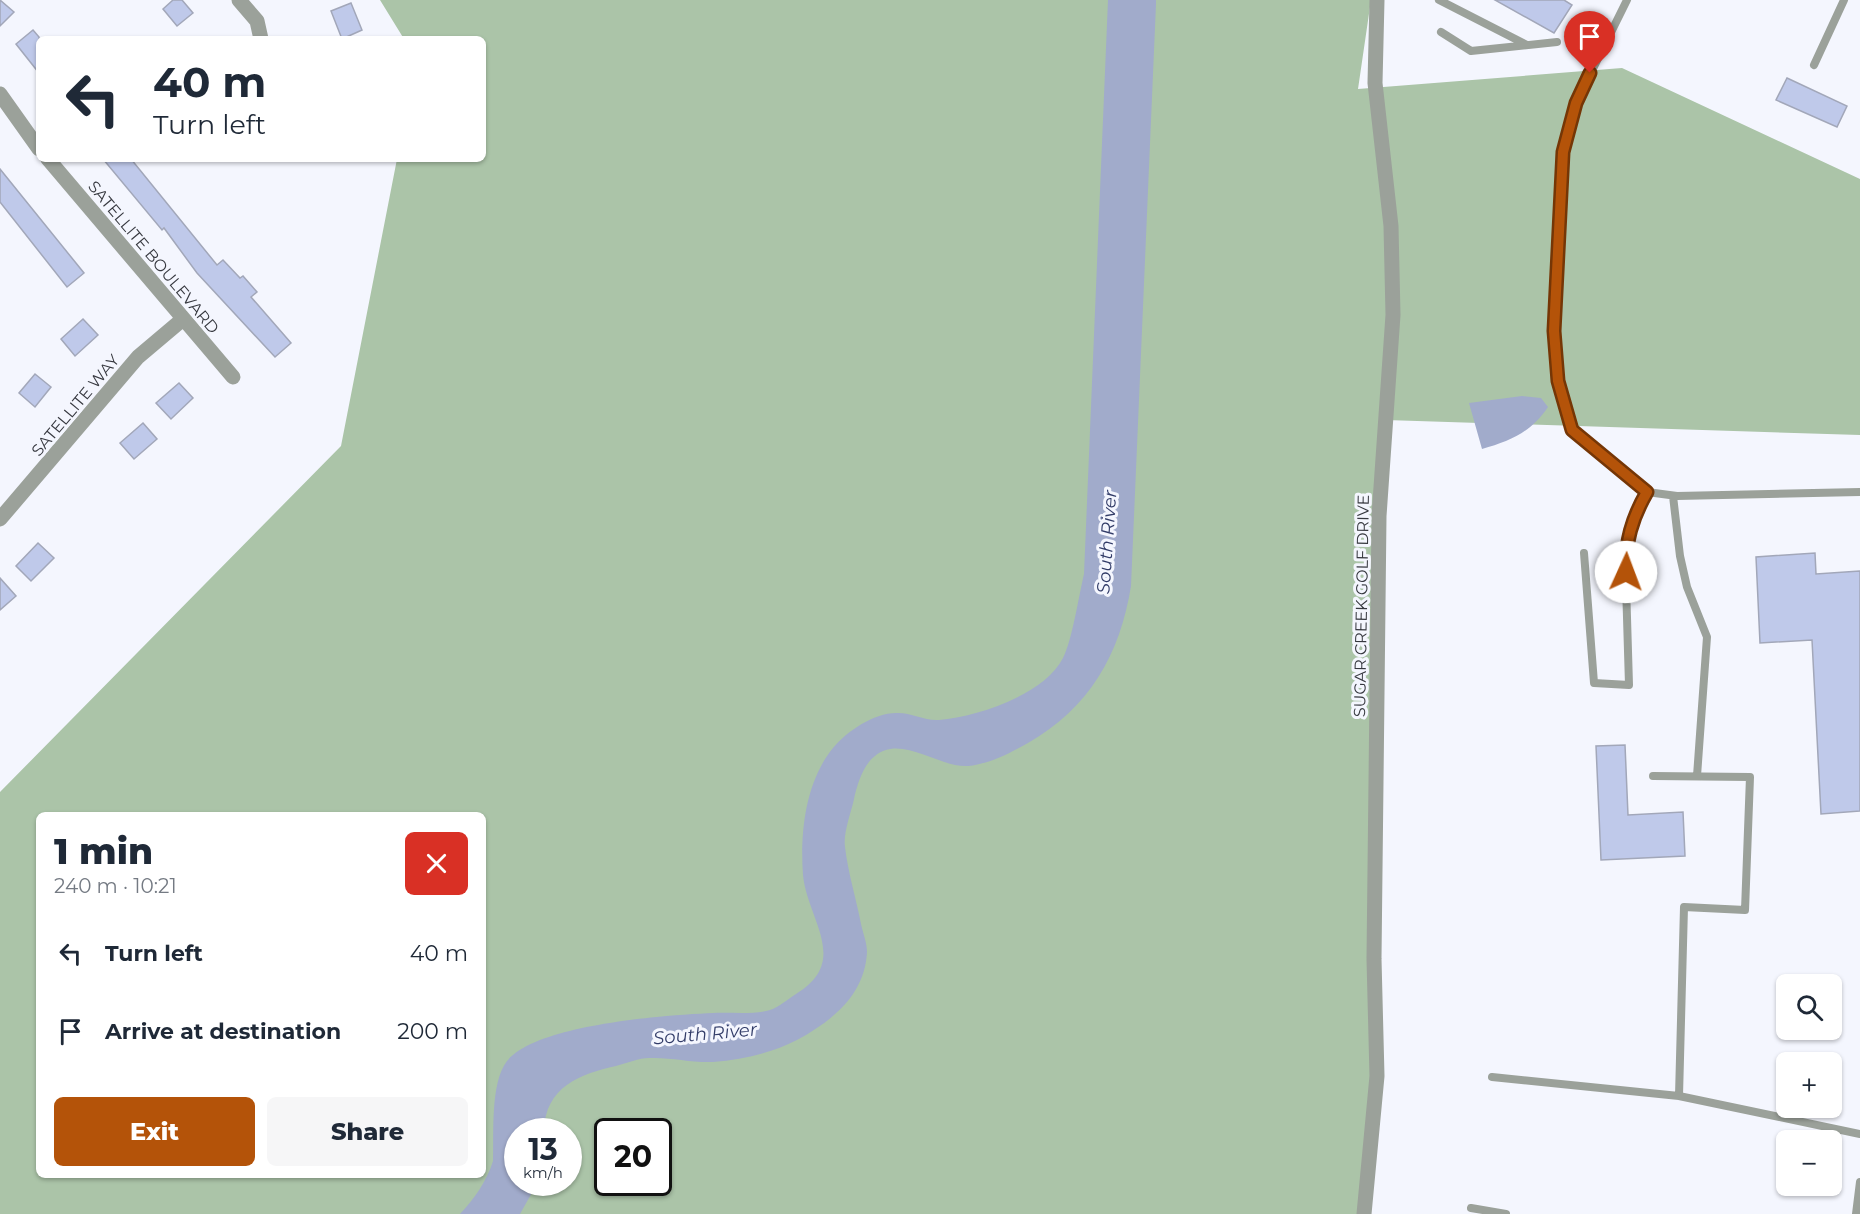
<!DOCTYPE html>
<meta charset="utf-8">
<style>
:root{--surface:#fff;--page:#f6f6f7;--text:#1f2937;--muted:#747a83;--accent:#b45309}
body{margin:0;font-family:Montserrat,sans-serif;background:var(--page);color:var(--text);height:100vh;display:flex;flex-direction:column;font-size:22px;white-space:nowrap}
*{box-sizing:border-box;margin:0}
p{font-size:20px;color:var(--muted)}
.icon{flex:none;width:33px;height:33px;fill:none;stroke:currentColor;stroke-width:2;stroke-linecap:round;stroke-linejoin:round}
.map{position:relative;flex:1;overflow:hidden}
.sheet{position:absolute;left:36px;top:812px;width:450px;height:366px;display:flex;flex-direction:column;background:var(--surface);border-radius:9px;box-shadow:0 2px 4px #0004}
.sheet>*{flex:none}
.hud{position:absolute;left:36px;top:36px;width:450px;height:126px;border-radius:9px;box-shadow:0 2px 4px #0004;background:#fff;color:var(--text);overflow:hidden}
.tools{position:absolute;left:1776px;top:974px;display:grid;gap:12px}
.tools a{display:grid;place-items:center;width:66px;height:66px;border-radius:9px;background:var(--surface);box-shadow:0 2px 4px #0004;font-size:30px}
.speed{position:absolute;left:504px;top:1118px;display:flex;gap:12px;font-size:30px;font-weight:700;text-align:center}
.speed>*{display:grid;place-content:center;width:78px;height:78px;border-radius:50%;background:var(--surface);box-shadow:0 2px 4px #0004;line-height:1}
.speed small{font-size:15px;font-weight:400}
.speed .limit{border:3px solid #111;border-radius:9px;background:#fff;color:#111}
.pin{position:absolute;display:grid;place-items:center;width:51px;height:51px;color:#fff;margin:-62px -26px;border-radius:50% 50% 50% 0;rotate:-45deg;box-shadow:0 0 6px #0007}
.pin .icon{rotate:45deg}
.me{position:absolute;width:66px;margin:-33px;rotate:2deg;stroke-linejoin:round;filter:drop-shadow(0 0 4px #0008)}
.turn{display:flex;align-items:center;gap:21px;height:126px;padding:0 18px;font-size:27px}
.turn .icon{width:78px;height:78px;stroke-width:2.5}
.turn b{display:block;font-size:42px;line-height:51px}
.round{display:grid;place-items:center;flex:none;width:63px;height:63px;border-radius:9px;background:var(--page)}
.overview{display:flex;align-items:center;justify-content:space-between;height:102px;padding:0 18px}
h1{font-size:36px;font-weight:800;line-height:45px}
.primary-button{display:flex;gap:12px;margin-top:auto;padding:12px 18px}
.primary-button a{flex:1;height:69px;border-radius:9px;background:var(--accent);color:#fff;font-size:24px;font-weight:800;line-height:69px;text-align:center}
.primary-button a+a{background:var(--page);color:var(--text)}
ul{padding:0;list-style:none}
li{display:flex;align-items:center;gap:18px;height:78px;padding:0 18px}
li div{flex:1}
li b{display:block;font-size:22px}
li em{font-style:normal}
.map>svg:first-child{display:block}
.forest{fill:#abc4a8;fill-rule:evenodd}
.water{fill:#a1abcb}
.building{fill:#bfc9ea;stroke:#a2a7b9;stroke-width:1.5}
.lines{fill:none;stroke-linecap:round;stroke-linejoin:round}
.lane{stroke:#9ba19a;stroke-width:8}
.street{stroke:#9ba19a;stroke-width:15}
.route-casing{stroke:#753606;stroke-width:15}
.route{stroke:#b45309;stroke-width:10}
.labels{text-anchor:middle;stroke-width:6;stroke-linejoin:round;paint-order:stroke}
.street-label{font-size:16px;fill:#36383f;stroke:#f4f6fe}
.water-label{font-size:18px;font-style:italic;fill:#323c68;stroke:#f4f6fe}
</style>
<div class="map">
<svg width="1860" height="1214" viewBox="0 0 1860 1214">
<rect width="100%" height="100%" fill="#f4f6fe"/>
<path class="forest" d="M 380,0 L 1371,0 L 1358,89 L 1622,68 L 1860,179 L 1860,435 L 1386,420 L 1376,1108 L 1359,1214 L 0,1214 L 0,792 L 341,446 L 397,159 L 483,159 L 483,39 L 404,39 ZM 39,814 L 483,814 L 483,1174 L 39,1174 ZM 518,1131 L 568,1131 L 568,1182 L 518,1182 ZM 608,1131 L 658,1131 L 658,1182 L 608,1182 Z"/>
<path class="water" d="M 1108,0 L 1156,0 L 1156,4 L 1131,586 C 1120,655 1089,708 1028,743 C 1010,753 989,764 968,766 C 939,768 901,734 875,756 C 863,765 857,785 854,799 C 851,813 843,833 845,847 C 848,873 856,898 861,924 C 863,933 867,943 867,952 C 865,995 832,1021 797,1040 C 771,1053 743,1060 713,1062 C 692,1063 671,1057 649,1058 C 639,1058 627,1063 616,1066 C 580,1074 545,1087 544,1131 L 518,1131 L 518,1182 L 538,1182 L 520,1214 L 460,1214 C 474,1199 487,1181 493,1161 C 494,1134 490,1083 507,1061 C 537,1024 667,1015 713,1013 C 730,1012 754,1015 770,1010 C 779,1007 788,999 796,994 C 851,961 807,919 803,875 C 800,834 805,782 833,748 C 847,731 875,712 898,713 C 912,713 925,721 939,720 C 977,717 1044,695 1063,658 C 1072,641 1079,595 1084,574 Z
M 1522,396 L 1541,398 L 1548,407 C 1531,432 1511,441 1482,449 L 1469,403 Z"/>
<path class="building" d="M 0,0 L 14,12 L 0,26 Z
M 173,0 L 182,0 L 193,13 L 177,26 L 163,9 Z
M 1495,0 L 1564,0 L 1572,5 L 1554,33 Z
M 351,3 L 362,30 L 342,39 L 331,11 Z
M 33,30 L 39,37 L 39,73 L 16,44 Z
M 1787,78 L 1847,106 L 1837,127 L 1776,100 Z
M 103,159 L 131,159 L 217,265 L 223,260 L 240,278 L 243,276 L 257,292 L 251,297 L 291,343 L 275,357 L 197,273 L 164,228 L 162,230 Z
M 0,169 L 84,273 L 67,287 L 0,202 Z
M 83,319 L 98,335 L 75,356 L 61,339 Z
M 35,374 L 51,387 L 35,407 L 19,393 Z
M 179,383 L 193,398 L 171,419 L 156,403 Z
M 143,423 L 157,439 L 134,459 L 120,443 Z
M 38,543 L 54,558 L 31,581 L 16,566 Z
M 1815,553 L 1816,574 L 1860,571 L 1860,811 L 1821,814 L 1812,640 L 1760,643 L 1756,557 Z
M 0,578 L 16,596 L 0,610 Z
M 1625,745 L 1628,815 L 1683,812 L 1685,856 L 1601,860 L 1596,746 Z"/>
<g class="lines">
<path class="lane" d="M 1439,0 L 1527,45
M 1627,0 L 1576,103 L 1563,152 L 1554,331 L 1558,381 L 1573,430 L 1647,492 L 1677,496 L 1860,492
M 1441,32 L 1471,51 L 1557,42
M 1814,65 L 1844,0
M 1673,496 L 1680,556 L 1687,587 L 1707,637 L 1697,776
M 1584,553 L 1594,683 L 1629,685 L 1625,550 L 1634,515 L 1647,492
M 1653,776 L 1750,777 L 1745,910 L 1684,907 L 1679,1096
M 1492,1077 L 1679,1096 L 1860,1134
M 1471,1208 L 1506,1214
M 1856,1214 L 1860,1182"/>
<path class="street" d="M 239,0 L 257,21 L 261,39
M 0,94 L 39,149
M 48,159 L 233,377
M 0,519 L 138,357 L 183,319
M 1364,1214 L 1377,1076 L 1374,959 L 1379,516 L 1393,315 L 1391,226 L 1375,83 L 1377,0"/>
</g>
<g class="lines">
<defs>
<path id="route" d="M 1590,73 L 1576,103 L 1563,152 L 1554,331 L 1558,381 L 1572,430 L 1647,492 C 1632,518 1625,542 1626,572"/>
</defs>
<use href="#route" class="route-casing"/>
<use href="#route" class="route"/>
</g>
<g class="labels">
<g class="street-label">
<text transform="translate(154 257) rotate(50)" y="6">SATELLITE BOULEVARD</text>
<text transform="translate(75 405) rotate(-50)" y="6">SATELLITE WAY</text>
<text transform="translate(1361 606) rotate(-89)" y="6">SUGAR CREEK GOLF DRIVE</text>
</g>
<g class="water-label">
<text transform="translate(1107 542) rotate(-86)" y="6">South River</text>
<text transform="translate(705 1034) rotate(-5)" y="6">South River</text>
</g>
</g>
</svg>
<div class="tools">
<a><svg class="icon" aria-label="search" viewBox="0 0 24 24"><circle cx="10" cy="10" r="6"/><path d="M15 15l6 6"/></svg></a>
<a>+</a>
<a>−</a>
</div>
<div class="speed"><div>13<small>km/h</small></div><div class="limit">20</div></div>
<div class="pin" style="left:1590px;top:73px;background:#d93025"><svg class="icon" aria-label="arrive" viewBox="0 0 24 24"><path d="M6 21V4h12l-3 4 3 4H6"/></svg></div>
<svg class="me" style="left:1626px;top:572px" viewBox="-20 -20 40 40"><circle r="19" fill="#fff"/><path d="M0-13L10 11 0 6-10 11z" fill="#b45309"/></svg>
<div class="hud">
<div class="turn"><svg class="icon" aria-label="left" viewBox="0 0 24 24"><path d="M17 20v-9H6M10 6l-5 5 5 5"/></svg><div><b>40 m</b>Turn left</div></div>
</div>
<section class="sheet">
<div class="overview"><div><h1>1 min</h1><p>240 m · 10:21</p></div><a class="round" style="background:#d93025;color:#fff"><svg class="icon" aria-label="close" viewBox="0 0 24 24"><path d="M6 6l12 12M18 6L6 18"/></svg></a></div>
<ul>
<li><svg class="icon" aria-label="left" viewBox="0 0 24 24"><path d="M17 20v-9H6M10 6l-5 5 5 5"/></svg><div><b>Turn left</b></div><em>40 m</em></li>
<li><svg class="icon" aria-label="arrive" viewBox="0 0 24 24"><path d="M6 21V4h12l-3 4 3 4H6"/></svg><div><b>Arrive at destination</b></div><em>200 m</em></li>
</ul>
<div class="primary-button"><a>Exit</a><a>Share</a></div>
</section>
</div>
